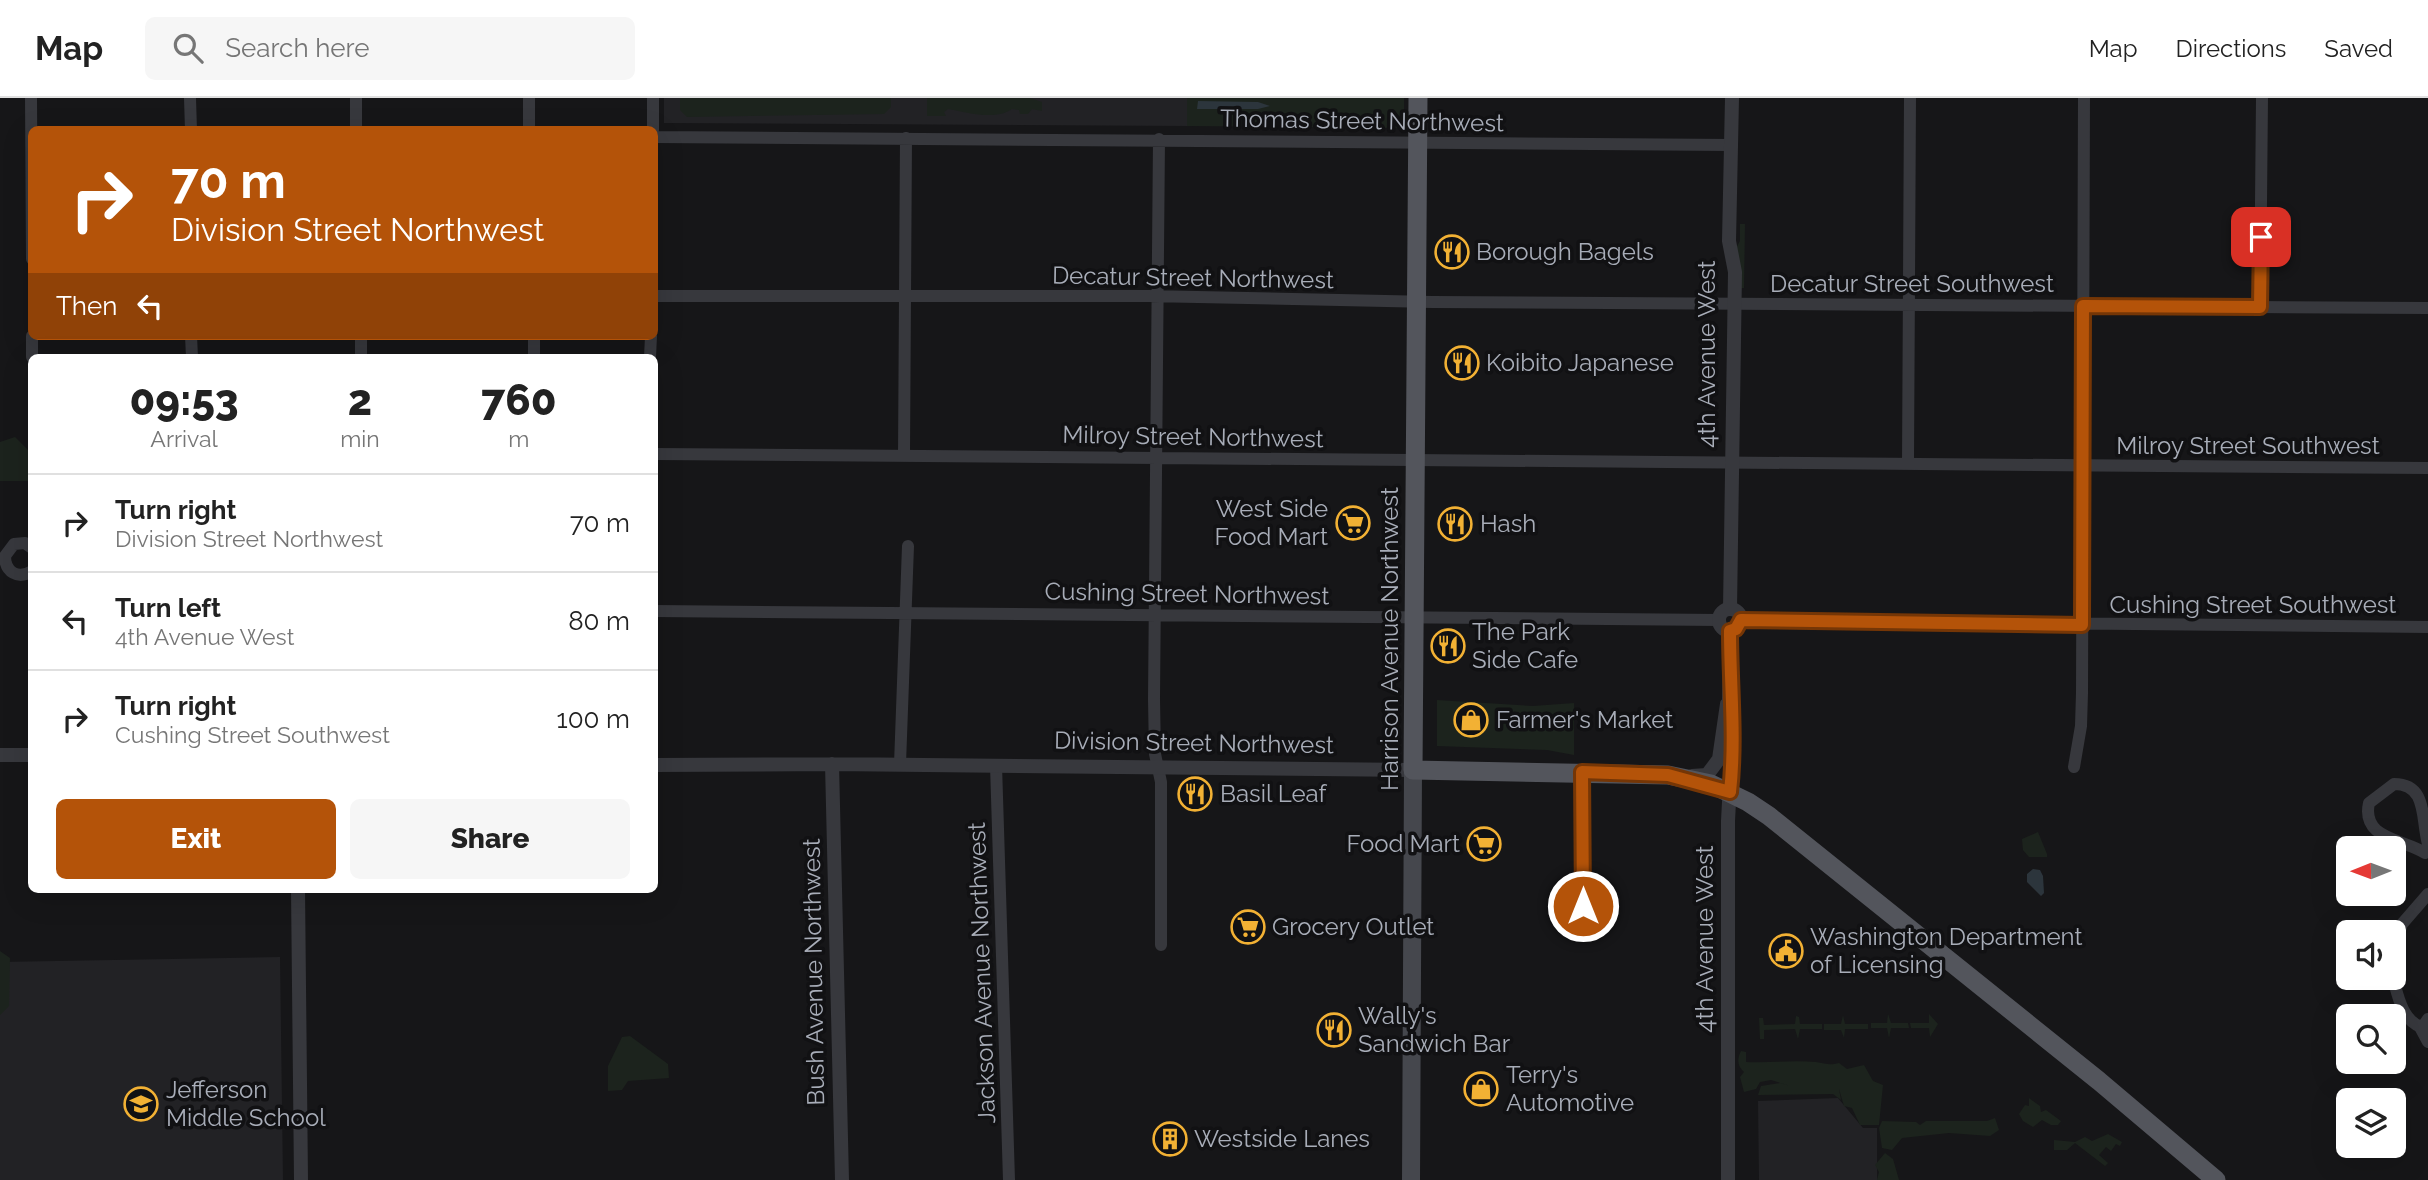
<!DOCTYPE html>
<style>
:root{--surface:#fff;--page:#f6f6f6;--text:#222;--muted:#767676;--line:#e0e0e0;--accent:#b45309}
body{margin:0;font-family:Raleway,sans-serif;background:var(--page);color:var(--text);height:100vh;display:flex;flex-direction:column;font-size:26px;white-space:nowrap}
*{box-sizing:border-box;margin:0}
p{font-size:23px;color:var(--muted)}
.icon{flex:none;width:38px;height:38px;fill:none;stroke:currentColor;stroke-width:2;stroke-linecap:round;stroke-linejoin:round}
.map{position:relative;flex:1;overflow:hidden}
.panel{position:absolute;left:28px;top:256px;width:630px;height:539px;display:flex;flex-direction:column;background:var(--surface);border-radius:10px;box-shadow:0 7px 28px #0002}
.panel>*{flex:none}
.hud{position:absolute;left:28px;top:28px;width:630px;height:214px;border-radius:10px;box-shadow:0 7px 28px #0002;background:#b45309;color:#fff;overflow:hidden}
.needle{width:46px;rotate:269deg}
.tools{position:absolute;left:2336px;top:738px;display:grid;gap:14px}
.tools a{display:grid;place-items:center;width:70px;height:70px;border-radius:10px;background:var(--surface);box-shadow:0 7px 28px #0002;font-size:35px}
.pin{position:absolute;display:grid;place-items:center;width:60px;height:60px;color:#fff;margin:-30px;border-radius:14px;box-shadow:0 4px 10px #0006}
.me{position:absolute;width:77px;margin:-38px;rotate:0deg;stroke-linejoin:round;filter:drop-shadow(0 0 5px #0008)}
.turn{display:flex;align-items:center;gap:24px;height:147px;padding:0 28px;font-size:32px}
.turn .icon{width:91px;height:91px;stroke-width:2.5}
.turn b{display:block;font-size:49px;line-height:60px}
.then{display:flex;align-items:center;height:66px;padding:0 28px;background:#0003;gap:14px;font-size:26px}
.eta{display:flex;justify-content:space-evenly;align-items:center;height:119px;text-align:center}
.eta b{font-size:42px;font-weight:800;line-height:49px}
.primary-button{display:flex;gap:14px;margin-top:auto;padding:14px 28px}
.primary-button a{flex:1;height:80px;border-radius:10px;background:var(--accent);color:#fff;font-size:28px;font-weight:800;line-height:80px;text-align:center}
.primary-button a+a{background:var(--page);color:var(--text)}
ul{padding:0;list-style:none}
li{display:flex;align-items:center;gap:21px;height:98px;padding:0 28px;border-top:2px solid var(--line)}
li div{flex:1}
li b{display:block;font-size:26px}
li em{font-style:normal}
header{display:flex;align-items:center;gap:42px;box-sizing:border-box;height:98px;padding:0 35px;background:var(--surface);border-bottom:2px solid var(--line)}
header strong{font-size:33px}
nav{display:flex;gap:38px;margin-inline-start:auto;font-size:24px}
.search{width:490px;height:63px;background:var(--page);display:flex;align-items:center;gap:18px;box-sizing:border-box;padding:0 24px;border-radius:10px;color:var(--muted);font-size:26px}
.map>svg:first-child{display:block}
.built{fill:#222225}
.green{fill:#1c231d}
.water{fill:#2c353c}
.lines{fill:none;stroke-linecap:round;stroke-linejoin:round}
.minor{stroke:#37383d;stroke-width:12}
.tertiary{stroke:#37383d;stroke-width:14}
.secondary{stroke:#45474d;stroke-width:18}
.primary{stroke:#53555c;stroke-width:19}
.route-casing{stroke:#753606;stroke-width:18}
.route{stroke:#b45309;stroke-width:12}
.labels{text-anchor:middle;stroke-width:7;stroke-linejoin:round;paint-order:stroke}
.street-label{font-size:24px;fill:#a8adb8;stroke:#111113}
.poi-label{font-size:24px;fill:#a8adb8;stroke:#111113;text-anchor:start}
</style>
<header>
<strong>Map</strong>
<div class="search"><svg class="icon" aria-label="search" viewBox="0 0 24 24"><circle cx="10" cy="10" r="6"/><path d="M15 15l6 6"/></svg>Search here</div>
<nav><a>Map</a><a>Directions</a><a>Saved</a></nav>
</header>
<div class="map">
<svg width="2428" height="1082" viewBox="0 0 2428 1082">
<rect width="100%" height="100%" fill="#161618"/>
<path class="built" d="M 664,0 L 1187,0 L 1187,28 L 664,25 Z
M 280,859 L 283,1082 L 0,1082 L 0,864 Z
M 1838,1000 L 1863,1030 L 1877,1030 L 1877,1082 L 1759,1082 L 1758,1003 Z"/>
<path class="green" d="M 680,0 L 891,0 L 891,9 L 884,16 L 687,19 L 680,12 Z
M 927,0 L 1030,0 L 1042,4 L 1042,13 L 1032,11 L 1028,16 L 1020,16 L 1019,12 L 1012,11 C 995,23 966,14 948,11 L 944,14 L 946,18 L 927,18 Z
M 1187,0 L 1404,0 L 1404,25 L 1398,30 L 1187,28 Z
M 1740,126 L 1745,126 L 1744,190 L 1740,190 L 1736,150 L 1740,143 Z
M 15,339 L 31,355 L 31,383 L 0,383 L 0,344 Z
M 1437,602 L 1533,608 L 1574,605 L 1574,657 L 1547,652 L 1437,648 Z
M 2038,734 L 2047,756 L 2047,759 L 2029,759 L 2023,752 L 2022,741 Z
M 0,853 L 10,860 L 9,908 L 0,917 Z
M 1888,916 L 1891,925 L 1908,925 L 1909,930 L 1891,930 L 1889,940 L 1887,930 L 1871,930 L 1871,925 L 1887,925 Z
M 1929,916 L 1938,926 L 1930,939 L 1929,930 L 1911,930 L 1910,925 L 1929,925 Z
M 1843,917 L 1845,926 L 1868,926 L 1868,931 L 1845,931 L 1844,940 L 1841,932 L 1824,932 L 1824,926 L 1841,926 Z
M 1796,918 L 1799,919 L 1800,926 L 1822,926 L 1822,931 L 1800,931 L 1798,941 L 1795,931 L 1764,932 L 1764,941 L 1760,941 L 1759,920 L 1763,920 L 1764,927 L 1795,926 Z
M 630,938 L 668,966 L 669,980 L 628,983 L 622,992 L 608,993 L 608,968 L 622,939 Z
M 1741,953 L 1746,954 L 1746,964 C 1770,965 1793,962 1816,964 C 1825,965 1829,968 1839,965 L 1847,971 L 1864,967 L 1873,983 L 1883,987 L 1879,1027 L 1860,1027 L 1852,1010 L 1844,1008 L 1839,991 L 1841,1002 L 1833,996 L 1758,997 L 1761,988 L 1780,985 L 1790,988 L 1771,982 L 1760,984 L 1756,991 L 1744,994 L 1740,979 L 1744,974 C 1737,968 1737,961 1741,953 Z
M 2029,1000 L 2040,1008 L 2041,1014 L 2046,1012 L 2061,1023 L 2058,1027 L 2051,1027 L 2042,1022 L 2033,1029 L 2023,1023 L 2019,1016 L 2025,1007 L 2029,1008 Z
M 1995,1020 L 1999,1032 L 1990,1038 L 1949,1035 L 1902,1040 L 1892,1052 L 1882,1050 L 1879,1030 L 1882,1023 L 1916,1024 L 1920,1027 L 1926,1023 L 1987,1023 Z
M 2108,1036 L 2122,1044 L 2120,1048 L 2116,1046 L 2111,1053 L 2106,1049 L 2099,1057 L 2108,1065 L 2105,1068 L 2075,1045 L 2067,1052 L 2054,1052 L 2054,1042 L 2075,1044 L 2085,1039 L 2092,1043 Z
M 1885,1055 L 1893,1061 L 1899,1082 L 1877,1082 L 1879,1074 L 1875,1067 Z"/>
<path class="water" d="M 1198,3 L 1258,4 L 1270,8 L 1258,11 L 1197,11 Z
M 2033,771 L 2040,772 L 2043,778 L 2044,795 L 2041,798 L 2027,784 L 2027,776 Z"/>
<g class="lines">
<path class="minor" d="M 31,0 L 32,161
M 190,0 L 191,32
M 356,0 L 356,32
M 529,0 L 529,32
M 653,32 L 653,0
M 654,39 L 1732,47
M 1159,41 L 1154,601 L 1155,656 L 1161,684 L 1161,847
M 654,198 L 1148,198 L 1432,204 L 2428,210
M 2260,209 L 2262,0
M 32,238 L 32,259
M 191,238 L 192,259
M 361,238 L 361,259
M 534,238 L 534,259
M 650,259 L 651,238
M 654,356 L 2428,370
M 904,357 L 906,40
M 1908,364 L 1910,0
M 32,450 L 25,445 L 14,446 L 5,458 C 5,474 18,482 32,473
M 654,513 L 1719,522
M 1741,522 L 2428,529
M 900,666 L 908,448
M 996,667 L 1009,1082
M 2074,669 L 2081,628 L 2082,595 L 2084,0
M 1582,674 L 1583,808
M 2428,746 C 2421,721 2428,686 2394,686 L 2369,705 C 2361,741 2403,741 2425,755 L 2428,751
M 2394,849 L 2402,826 L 2428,796
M 2393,880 C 2398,898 2402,922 2421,929
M 2428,921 L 2421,931 L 2428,944"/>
<path class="tertiary" d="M 1730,511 L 1735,174 L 1729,143 L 1732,0
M1719 522a11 11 0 1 1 22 0a11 11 0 1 1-22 0Z
M 0,657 L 32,657
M 832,666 L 842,1082
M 654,667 L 832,666 L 1413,672
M 1692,678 L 1707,677 L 1719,661 L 1727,606
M 298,791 L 301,1082
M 1728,1082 L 1728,723 L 1733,627 L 1729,601 L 1730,533"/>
<path class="secondary" d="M 1411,1082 L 1413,672"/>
<path class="primary" d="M 1418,0 L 1413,672 L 1668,677 L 1711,686 L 1748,704 L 1769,718 L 2099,983 L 2216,1082"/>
</g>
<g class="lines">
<defs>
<path id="route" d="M 1583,808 L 1582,674 L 1668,677 L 1730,694 C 1736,640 1730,587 1730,533 L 1736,531 L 1741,522 L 2082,527 L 2083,208 L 2260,209 L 2261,139"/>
</defs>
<use href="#route" class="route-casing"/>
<use href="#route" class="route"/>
</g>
<defs>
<symbol id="restaurant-ring" viewBox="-11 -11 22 22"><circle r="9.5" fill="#111113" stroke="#f2b134" stroke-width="1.5"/><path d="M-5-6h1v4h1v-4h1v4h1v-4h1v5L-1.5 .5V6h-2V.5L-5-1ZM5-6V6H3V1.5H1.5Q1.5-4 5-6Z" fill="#f2b134"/></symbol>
<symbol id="supermarket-ring" viewBox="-11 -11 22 22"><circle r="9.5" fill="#111113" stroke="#f2b134" stroke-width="1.5"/><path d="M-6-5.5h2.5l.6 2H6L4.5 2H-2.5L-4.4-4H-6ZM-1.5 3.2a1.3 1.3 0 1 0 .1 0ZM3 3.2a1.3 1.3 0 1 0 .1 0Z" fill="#f2b134"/></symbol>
<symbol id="shop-ring" viewBox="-11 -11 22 22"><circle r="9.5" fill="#111113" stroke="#f2b134" stroke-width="1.5"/><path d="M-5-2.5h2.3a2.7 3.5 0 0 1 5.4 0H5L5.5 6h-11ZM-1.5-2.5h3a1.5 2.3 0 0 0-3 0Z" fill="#f2b134"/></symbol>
<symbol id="civic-ring" viewBox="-11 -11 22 22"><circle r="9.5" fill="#111113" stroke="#f2b134" stroke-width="1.5"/><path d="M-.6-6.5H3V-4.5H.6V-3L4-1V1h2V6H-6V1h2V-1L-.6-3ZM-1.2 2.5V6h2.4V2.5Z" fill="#f2b134"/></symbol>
<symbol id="school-ring" viewBox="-11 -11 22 22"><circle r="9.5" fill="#111113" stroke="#f2b134" stroke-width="1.5"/><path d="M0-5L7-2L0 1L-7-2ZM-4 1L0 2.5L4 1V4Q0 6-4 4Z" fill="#f2b134"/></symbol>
<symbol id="building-ring" viewBox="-11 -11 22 22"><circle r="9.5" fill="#111113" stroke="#f2b134" stroke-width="1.5"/><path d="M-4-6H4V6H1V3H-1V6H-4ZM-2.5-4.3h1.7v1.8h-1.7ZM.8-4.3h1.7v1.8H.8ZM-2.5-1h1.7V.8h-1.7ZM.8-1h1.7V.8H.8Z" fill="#f2b134"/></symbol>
</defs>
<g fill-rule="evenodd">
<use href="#restaurant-ring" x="1433" y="135" width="38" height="38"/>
<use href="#restaurant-ring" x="1443" y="246" width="38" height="38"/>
<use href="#supermarket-ring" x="1334" y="406" width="38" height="38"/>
<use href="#restaurant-ring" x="1436" y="407" width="38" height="38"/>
<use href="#restaurant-ring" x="1429" y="529" width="38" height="38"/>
<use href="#shop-ring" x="1452" y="603" width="38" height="38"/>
<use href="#restaurant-ring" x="1176" y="677" width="38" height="38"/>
<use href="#supermarket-ring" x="1465" y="727" width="38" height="38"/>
<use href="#supermarket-ring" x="1229" y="810" width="38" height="38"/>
<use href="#civic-ring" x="1767" y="834" width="38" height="38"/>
<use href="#restaurant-ring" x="1315" y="913" width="38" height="38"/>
<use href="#shop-ring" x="1462" y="972" width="38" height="38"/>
<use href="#school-ring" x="122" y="987" width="38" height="38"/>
<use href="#building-ring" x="1151" y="1022" width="38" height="38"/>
</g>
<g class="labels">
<g class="street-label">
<text transform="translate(1362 23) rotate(1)" y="8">Thomas Street Northwest</text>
<text transform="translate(1193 180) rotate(1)" y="8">Decatur Street Northwest</text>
<text x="1912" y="194">Decatur Street Southwest</text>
<text transform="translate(1707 256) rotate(-90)" y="8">4th Avenue West</text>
<text transform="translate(1193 339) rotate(1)" y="8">Milroy Street Northwest</text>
<text x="2248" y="356">Milroy Street Southwest</text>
<text transform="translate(1187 496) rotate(1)" y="8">Cushing Street Northwest</text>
<text x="2253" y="515">Cushing Street Southwest</text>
<text transform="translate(1390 541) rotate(-90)" y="8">Harrison Avenue Northwest</text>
<text transform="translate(1194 645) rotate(1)" y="8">Division Street Northwest</text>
<text transform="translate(1705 841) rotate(-90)" y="8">4th Avenue West</text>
<text transform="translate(814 874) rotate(-91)" y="8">Bush Avenue Northwest</text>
<text transform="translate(982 875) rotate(-92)" y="8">Jackson Avenue Northwest</text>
</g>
<g class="poi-label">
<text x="1476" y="162">Borough Bagels</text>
<text x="1486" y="273">Koibito Japanese</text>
<text x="1328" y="419" text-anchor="end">West Side<tspan x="1328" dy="28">Food Mart</tspan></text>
<text x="1480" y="434">Hash</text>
<text x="1472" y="542">The Park<tspan x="1472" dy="28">Side Cafe</tspan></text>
<text x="1496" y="630">Farmer's Market</text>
<text x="1220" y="704">Basil Leaf</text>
<text x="1460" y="754" text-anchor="end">Food Mart</text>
<text x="1272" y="837">Grocery Outlet</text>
<text x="1810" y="847">Washington Department<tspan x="1810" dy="28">of Licensing</tspan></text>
<text x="1358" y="926">Wally's<tspan x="1358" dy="28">Sandwich Bar</tspan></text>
<text x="1506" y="985">Terry's<tspan x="1506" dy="28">Automotive</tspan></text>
<text x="166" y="1000">Jefferson<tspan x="166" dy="28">Middle School</tspan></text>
<text x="1194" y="1049">Westside Lanes</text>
</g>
</g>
</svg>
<div class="tools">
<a><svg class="needle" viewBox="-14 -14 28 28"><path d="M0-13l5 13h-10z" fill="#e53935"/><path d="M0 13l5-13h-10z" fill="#767676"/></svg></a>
<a><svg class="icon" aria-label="sound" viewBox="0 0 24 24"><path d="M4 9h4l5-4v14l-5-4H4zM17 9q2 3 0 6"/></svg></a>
<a><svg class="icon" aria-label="search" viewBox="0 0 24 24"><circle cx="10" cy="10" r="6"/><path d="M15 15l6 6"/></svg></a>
<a><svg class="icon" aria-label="layers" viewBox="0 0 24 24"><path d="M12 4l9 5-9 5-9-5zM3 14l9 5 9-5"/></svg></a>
</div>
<div class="pin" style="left:2261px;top:139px;background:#d93025"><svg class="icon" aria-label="arrive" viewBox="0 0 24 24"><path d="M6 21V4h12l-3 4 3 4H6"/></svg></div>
<svg class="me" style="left:1583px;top:808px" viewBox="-20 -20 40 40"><circle r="17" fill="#b45309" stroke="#fff" stroke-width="3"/><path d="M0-11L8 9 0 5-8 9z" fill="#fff"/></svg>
<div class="hud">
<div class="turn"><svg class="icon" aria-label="right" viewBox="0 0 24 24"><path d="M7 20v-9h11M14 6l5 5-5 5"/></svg><div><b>70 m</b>Division Street Northwest</div></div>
<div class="then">Then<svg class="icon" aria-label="left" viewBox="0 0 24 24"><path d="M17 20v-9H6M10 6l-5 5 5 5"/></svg></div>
</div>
<section class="panel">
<div class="eta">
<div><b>09:53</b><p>Arrival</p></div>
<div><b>2</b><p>min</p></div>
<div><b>760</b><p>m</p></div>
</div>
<ul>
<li><svg class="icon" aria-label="right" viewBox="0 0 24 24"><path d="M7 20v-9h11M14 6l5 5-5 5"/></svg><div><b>Turn right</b><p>Division Street Northwest</p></div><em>70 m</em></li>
<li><svg class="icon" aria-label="left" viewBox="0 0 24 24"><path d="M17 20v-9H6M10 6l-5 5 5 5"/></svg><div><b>Turn left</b><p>4th Avenue West</p></div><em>80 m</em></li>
<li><svg class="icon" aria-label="right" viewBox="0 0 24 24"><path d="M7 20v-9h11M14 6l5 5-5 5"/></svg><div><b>Turn right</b><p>Cushing Street Southwest</p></div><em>100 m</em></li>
</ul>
<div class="primary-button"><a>Exit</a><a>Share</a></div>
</section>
</div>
